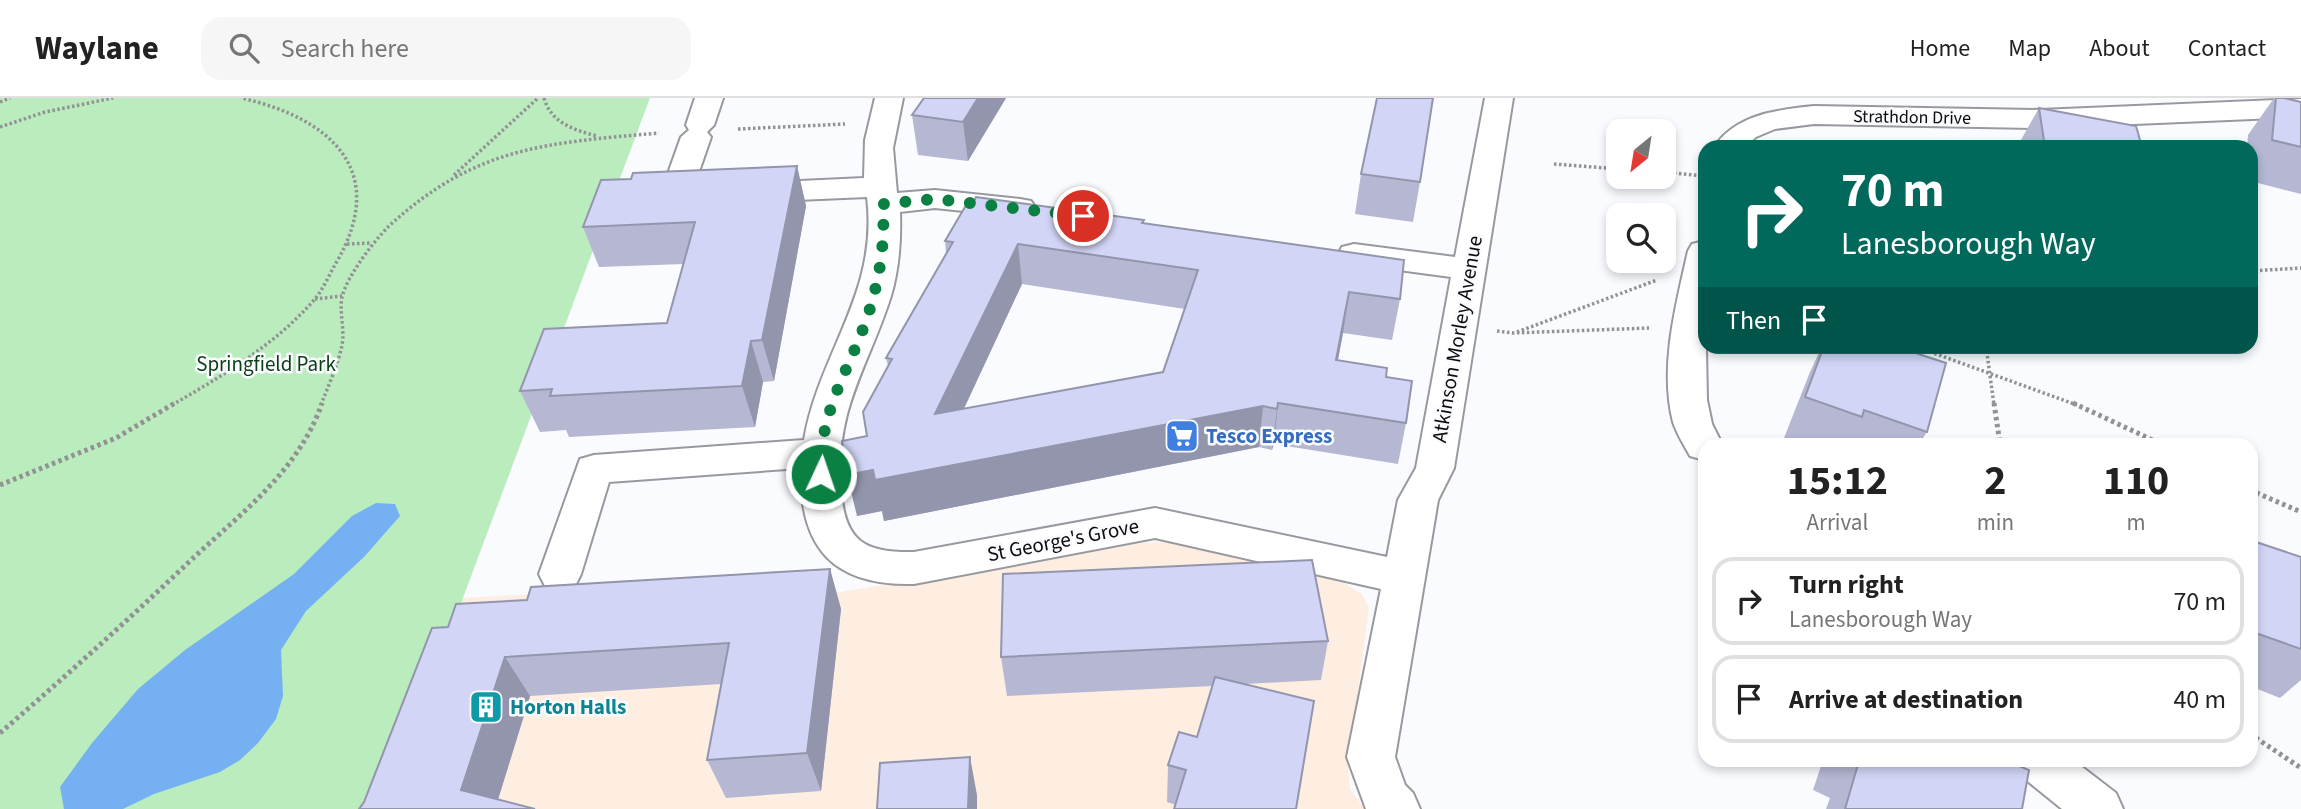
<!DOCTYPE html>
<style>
:root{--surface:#fff;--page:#f6f6f6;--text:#222;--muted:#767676;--line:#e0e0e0}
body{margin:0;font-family:"Source Sans 3",sans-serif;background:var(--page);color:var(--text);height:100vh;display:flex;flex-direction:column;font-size:26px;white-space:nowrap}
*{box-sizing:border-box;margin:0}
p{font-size:23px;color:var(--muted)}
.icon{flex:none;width:38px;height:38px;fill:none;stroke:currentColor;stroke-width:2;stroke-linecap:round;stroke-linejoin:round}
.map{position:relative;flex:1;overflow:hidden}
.panel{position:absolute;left:1698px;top:340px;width:560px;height:329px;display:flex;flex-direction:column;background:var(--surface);border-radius:21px;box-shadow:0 4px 10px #0003}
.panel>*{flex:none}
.top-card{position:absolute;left:1698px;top:42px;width:560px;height:214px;border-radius:21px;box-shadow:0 4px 10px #0003;background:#00695c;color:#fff;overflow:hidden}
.needle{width:46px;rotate:210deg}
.buttons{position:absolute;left:1606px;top:21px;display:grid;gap:14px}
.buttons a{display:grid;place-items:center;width:70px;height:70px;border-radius:14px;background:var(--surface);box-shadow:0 4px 10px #0003;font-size:35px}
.pin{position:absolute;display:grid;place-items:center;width:60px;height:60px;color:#fff;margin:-30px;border:4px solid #fff;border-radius:50%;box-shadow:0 2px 7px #0007}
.me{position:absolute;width:77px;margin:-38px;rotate:3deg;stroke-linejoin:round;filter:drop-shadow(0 0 5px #0008)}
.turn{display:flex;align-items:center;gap:24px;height:147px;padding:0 28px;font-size:32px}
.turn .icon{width:91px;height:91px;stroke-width:2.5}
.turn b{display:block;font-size:49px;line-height:60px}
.then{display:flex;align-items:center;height:66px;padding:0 28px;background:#0003;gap:14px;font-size:26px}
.eta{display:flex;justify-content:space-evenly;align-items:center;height:119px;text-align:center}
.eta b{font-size:42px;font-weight:700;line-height:49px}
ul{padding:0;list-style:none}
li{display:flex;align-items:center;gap:21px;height:88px;margin:0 14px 10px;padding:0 14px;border:4px solid var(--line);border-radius:21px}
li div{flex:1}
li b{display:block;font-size:26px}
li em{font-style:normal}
header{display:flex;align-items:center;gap:42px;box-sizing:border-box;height:98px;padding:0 35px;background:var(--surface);border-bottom:2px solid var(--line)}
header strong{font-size:33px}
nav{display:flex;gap:38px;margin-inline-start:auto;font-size:24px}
.search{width:490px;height:63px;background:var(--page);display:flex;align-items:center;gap:18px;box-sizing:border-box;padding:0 24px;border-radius:21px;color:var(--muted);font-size:26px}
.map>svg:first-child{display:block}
.education{fill:#feeee1}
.green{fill:#baecbd}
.water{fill:#75b1f2}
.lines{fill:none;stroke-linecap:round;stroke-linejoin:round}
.minor-casing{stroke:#98999f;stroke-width:4}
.path-far1{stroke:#929295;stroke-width:3.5;stroke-dasharray:2.5 2.5;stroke-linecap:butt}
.path{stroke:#929295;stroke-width:5;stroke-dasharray:3.5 3.5;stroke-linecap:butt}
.minor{fill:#fff;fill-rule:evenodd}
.wall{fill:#b5b7d3;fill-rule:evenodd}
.shaded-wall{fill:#9395ac}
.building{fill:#d2d5f5;stroke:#9395ac;stroke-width:2;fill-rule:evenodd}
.route{stroke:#0b8043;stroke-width:12;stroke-dasharray:0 21.6}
.labels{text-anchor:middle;stroke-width:5;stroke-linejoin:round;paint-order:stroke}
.far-street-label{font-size:18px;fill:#0d0d0f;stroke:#fafbff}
.street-label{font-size:21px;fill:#0d0d0f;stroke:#fafbff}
.park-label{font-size:21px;fill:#0a3e15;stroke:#fafbff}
.shop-label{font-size:21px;font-weight:bold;fill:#366cbe;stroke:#fafbff;text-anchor:start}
.culture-label{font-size:21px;font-weight:bold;fill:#0d838f;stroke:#fafbff;text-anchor:start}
</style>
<header>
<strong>Waylane</strong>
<div class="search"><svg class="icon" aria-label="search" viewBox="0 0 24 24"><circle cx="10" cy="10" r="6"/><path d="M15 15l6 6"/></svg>Search here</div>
<nav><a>Home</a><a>Map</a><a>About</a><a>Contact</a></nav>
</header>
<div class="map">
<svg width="2301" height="711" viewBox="0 0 2301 711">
<rect width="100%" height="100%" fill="#fafbff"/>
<path class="education" d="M 1161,444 L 1180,446 L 1343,484 L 1362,496 L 1369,510 L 1348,669 L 1350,691 L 1365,711 L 384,711 L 462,500 L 821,480 L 827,496 L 1142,445 Z"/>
<path class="green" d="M 0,0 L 650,0 L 384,711 L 0,711 Z"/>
<path class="water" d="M 376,405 L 395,406 L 400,418 L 364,459 L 306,513 L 281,552 L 283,598 L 276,621 L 258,645 L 240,662 L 220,674 L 154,696 L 123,711 L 64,711 L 60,689 L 92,645 L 138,591 L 185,552 L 294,476 L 352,418 Z"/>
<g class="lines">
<defs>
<path id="minor" d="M 695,0 L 723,0 L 714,27 L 707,34 L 711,39 L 694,88 L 864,80 L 865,42 L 875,0 L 903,0 L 893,50 L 897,95 L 935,92 L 1020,101 L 1031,103 L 1036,110 L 1031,117 L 1020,119 L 935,110 L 900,114 C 901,142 899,171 891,198 C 868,270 834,311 841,393 C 845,444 865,455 914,454 L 1155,410 L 1387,459 L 1398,402 L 1416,370 L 1451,179 L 1354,166 L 1342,163 L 1338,156 L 1342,149 L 1354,146 L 1455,159 L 1485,0 L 1513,0 L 1454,370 L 1438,402 L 1395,659 L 1405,687 L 1413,695 L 1420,711 L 1366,711 L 1347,659 L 1381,491 L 1155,440 L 914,486 C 833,488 799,450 801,370 L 609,384 L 581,476 L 575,488 L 560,493 L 545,488 L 539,476 L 580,361 L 594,357 L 804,342 C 819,254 879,195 867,99 L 675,107 L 664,105 L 660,98 L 681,39 L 689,32 L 686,27 Z
M 2301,1 L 2301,19 L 2040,30 L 1814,26 L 1775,31 L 1756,39 L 1744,49 L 1714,49 C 1737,16 1776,12 1814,8 L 2040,12 Z
M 1704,143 L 1707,302 L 1712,326 L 1722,346 L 1704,346 L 1704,362 L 1690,358 C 1684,347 1677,336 1673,324 C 1659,269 1676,207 1688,153 L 1692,146 Z
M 2013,662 L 2073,662 L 2116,695 L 2123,711 L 2062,711 L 2020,677 Z"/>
</defs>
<use href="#minor" class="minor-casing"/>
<path class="path-far1" d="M 544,0 C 551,25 574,32 597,38
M 0,4 L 10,0
M 0,29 L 45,14 L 113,0
M 738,31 L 845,26
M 1554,66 L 1619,71
M 1664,74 L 1704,78
M 454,77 L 538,0
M 347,146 L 370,145
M 2250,173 L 2301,170
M 315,201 L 342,198
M 1497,233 L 1513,235 L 1649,230
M 1517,234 L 1657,182
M 1741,248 L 1828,249
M 1986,248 L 1994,307
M 1875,250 L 1986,253 L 2043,248
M 1925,252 L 2077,307
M 172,307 C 222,278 275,247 314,202 C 323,192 329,177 336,165 C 390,73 331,20 241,0
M 321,307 C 328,288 338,267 342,247 C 345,231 339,214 342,199 C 347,178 374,143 389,128 C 476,48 547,45 659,35"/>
<path class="path" d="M 1994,305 L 2000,346
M 2073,305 L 2161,346
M 0,387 L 116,340 L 175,305
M 2250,392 L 2301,414
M 0,635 C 65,579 128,522 190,463 C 240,416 299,373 322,305
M 2250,636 L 2301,670"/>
<use href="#minor" class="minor"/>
</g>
<path class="wall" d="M 1006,0 L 968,63 L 918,57 L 912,17 Z
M 2274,0 L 2284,0 L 2301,4 L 2301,96 L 2250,83 L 2250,49 L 2247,49 L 2248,37 Z
M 2039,10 L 2142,49 L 2017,49 Z
M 797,68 L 806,108 L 774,283 L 763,284 L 755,329 L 569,339 L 566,332 L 540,334 L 520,293 L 667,225 L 684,166 L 599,169 L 583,129 L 631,81 Z
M 1361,76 L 1420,84 L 1413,124 L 1355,116 Z
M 1144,122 L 1144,125 L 1400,201 L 1392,242 L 1343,235 L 1338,262 L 1386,279 L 1406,325 L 1398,366 L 1274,346 L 1272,352 L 1259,349 L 884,423 L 882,413 L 857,418 L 867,338 L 888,268 L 886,260 L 946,155 L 945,143 ZM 1022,186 L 1185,211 L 1163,274 L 964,311 Z
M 1822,248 L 1878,248 L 1886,251 L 1887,248 L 1927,334 L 1919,346 L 1802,346 L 1784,340 L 1810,274 Z
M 2250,442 L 2301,459 L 2301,582 L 2280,600 L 2250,588 Z
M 830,471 L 841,511 L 821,693 L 726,700 L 707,662 L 721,586 L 530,598 L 498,702 L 364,704 L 448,529 L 527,502 Z
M 1328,543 L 1321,582 L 1245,586 L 1176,707 L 1167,704 L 1168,667 L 1197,639 L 1212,588 L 1007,598 L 1001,559 Z
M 1823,662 L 2005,662 L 2022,711 L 1826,711 L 1830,700 L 1813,692 Z"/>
<path class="shaded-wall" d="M 978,0 L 1006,0 L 968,63 L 963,24 Z
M 797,68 L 806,108 L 774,283 L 762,242 Z
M 1018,146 L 1022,186 L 942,357 L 935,316 Z
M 1349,194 L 1343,235 L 1330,303 L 1336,262 Z
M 751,243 L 763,284 L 755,329 L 742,288 Z
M 1278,305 L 1274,346 L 1272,352 L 1277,311 Z
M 1263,308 L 1259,349 L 884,423 L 882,413 L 857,418 L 847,377 Z
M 830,471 L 841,511 L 821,693 L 807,655 Z
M 505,559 L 530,598 L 495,711 L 461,692 Z
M 970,659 L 977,697 L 977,711 L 968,711 Z"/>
<path class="building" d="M 924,0 L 978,0 L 963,24 L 912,17 Z
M 1377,0 L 1433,0 L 1420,84 L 1361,76 Z
M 2276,0 L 2284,0 L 2301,4 L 2301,49 L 2272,42 Z
M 2039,10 L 2136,28 L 2142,49 L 2045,49 Z
M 797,68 L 762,242 L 751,243 L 742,288 L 550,298 L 552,291 L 520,293 L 544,231 L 667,225 L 695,124 L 583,129 L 601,82 L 631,81 L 633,75 Z
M 976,99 L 1144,122 L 1142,125 L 1404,162 L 1400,201 L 1349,194 L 1336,262 L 1387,270 L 1386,279 L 1412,283 L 1406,325 L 1278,305 L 1277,311 L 1263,308 L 875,382 L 873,372 L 847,377 L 842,343 L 867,338 L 863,314 L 892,261 L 886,260 L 953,144 L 945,143 L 969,102 L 974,103 ZM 1018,146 L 1198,172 L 1163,274 L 935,316 Z
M 1824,248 L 1878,248 L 1886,251 L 1888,248 L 1894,248 L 1946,265 L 1927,334 L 1864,312 L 1862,319 L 1805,299 Z
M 2250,442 L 2301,459 L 2301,551 L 2250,533 Z
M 1312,462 L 1328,543 L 1001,559 L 1003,476 Z
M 830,471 L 807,655 L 707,662 L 729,545 L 505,559 L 461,692 L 535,711 L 359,711 L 364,704 L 432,530 L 448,529 L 456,506 L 527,502 L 531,489 Z
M 1215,579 L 1314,603 L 1296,711 L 1174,711 L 1186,672 L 1168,667 L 1179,634 L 1197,639 Z
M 970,659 L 968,711 L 877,711 L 880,665 Z
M 1856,662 L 2005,662 L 2029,672 L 2022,711 L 1845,711 L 1859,663 Z"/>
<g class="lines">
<path class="route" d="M 821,376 C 819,312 849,274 868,217 C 880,180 885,145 883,106 L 935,101 L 1083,118"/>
</g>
<defs>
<symbol id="supermarket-square" viewBox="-11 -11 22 22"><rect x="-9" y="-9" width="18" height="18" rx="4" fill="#3f7fe0" stroke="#fafbff"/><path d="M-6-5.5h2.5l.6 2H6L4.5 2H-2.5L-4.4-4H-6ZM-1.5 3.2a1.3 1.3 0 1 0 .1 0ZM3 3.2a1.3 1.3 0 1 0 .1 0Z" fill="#fff"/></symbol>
<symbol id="building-square" viewBox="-11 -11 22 22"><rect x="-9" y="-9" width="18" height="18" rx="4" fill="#0f9aa8" stroke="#fafbff"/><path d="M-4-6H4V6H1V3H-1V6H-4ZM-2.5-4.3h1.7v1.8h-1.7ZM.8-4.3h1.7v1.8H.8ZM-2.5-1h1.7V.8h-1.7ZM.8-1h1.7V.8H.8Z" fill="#fff"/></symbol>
</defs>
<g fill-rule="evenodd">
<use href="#supermarket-square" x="1163" y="319" width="38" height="38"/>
<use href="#building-square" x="467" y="590" width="38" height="38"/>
</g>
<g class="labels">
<g class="far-street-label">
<text transform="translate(1912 19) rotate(1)" y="6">Strathdon Drive</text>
</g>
<g class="street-label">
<text transform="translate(1457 241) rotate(-80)" y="7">Atkinson Morley Avenue</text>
<text transform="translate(1063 442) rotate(-11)" y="7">St George's Grove</text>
</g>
<g class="park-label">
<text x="266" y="273">Springfield Park</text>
</g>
<g class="shop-label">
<text x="1206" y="345">Tesco Express</text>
</g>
<g class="culture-label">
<text x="510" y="616">Horton Halls</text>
</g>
</g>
</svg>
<div class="buttons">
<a><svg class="needle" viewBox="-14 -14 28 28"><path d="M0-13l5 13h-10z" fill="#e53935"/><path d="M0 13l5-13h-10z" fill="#767676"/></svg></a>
<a><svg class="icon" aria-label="search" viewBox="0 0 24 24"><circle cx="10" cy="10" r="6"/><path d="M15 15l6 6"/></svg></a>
</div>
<div class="pin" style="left:1083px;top:118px;background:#d93025"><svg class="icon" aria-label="arrive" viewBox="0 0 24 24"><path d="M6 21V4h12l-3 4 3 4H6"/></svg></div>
<svg class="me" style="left:821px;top:376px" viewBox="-20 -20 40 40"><circle r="17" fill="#0b8043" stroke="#fff" stroke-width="3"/><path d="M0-11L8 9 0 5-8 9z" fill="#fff"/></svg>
<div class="top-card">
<div class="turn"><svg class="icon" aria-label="right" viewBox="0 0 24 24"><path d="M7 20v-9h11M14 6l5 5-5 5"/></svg><div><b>70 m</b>Lanesborough Way</div></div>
<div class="then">Then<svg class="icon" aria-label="arrive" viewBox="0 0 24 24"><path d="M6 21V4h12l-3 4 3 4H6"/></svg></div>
</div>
<section class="panel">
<div class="eta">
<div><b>15:12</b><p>Arrival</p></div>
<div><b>2</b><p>min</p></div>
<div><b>110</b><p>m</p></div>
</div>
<ul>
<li><svg class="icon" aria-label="right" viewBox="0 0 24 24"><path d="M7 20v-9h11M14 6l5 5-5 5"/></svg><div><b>Turn right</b><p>Lanesborough Way</p></div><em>70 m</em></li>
<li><svg class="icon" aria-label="arrive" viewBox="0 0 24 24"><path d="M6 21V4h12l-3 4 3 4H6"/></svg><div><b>Arrive at destination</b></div><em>40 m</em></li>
</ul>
</section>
</div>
